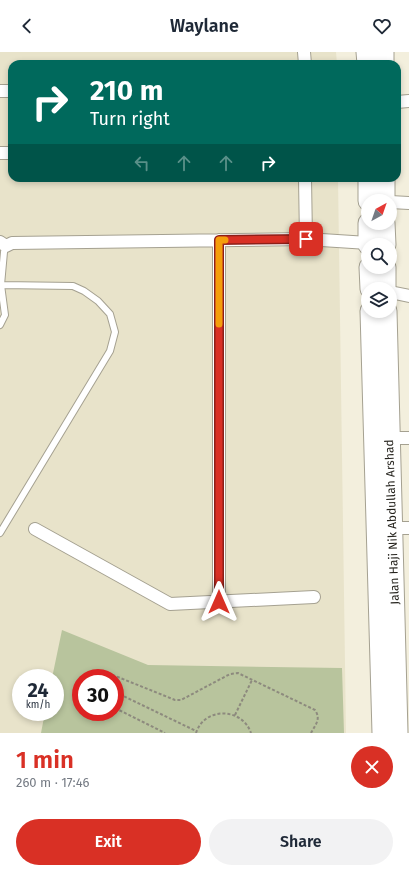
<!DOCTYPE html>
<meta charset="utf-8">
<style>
:root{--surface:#fff;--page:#f2f2f3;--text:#1f2937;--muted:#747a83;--accent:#d93025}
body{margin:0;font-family:"Fira Sans",sans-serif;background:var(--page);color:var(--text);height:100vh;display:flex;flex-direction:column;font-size:15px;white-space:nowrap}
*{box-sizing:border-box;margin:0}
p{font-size:13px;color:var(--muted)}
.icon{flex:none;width:22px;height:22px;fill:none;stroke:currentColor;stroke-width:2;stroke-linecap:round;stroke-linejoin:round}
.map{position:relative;height:681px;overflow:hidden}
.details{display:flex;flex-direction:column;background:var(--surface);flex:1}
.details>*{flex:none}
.guide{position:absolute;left:8px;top:8px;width:393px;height:122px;border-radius:12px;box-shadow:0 2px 6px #0003;background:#00695c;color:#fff;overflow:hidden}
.needle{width:26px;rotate:40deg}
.buttons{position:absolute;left:361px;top:142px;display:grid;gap:8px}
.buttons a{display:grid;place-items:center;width:36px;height:36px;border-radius:50%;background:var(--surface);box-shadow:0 2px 6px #0003;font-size:20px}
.speed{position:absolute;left:12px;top:617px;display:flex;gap:8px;font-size:20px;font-weight:700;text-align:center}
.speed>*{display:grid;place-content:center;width:52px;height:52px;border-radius:50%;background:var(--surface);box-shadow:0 2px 6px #0003;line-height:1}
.speed small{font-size:10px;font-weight:400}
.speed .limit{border:6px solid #d22;background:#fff;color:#111}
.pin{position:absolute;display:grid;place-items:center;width:34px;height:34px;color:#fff;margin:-17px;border-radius:8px;box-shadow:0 2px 6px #0006}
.me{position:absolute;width:44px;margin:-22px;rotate:0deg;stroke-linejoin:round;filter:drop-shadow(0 0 3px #0008)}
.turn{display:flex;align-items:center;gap:14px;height:84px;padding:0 16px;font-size:18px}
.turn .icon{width:52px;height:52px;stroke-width:2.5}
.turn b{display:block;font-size:28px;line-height:34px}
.lanes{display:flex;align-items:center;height:38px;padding:0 16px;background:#0003;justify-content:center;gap:20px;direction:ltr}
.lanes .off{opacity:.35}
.round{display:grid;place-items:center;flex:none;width:42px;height:42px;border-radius:21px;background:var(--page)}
.overview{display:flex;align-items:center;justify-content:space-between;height:68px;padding:0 16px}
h1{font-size:24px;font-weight:600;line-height:30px;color:var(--accent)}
.primary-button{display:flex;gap:8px;margin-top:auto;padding:8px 16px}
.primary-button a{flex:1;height:46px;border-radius:24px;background:var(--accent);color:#fff;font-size:16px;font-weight:600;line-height:46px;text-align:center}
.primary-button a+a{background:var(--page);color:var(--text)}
header{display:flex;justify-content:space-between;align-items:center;height:52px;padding:0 16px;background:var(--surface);font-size:18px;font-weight:600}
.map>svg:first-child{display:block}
.built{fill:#e8e3ca;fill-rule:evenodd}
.green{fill:#b8c49d;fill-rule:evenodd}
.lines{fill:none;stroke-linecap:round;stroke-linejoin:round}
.lane-casing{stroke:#a5a191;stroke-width:8}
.street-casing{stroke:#a5a191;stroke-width:14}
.primary-casing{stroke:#a5a191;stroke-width:21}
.path{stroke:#8d8a7e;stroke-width:2;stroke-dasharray:3 2;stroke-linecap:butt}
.lane{stroke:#fff;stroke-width:6}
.street{stroke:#fff;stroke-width:12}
.primary{stroke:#fff;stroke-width:19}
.route-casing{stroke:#8d1f18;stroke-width:10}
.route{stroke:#d93025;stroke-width:7}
.slow{stroke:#f59e0b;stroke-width:7}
.labels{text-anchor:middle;stroke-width:3;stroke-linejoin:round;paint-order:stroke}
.street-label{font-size:12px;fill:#25231d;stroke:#fff}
</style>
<header><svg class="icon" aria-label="back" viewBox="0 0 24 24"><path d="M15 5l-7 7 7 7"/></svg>Waylane<svg class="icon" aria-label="heart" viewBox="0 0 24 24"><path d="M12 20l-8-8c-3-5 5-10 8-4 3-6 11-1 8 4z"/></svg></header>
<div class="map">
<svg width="409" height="681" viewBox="0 0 409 681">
<rect width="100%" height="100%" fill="#f3efdd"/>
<path class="built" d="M 0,0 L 336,0 L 337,12 L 12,12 L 12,126 L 338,126 L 346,681 L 0,681 ZM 21,626 L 55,626 L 55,660 L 21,660 ZM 81,626 L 115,626 L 115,660 L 81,660 Z"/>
<path class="green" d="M 62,578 L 148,613 L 342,616 L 344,681 L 41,681 L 45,660 L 55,660 L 55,626 L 52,626 ZM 81,626 L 115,626 L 115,660 L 81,660 Z"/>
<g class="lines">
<defs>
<path id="lane" d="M 0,273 L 5,263 L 1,233 L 4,200 L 6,194
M 0,481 L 110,299 L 115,280 L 110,262 L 98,249 L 84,239 L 73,234 L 1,233"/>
<path id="street" d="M 304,0 L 305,12
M 0,39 L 12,39
M 397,50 L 409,49
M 0,101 L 12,101
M 305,126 L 306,187
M 390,150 L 409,151
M 0,190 L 6,194 L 12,191 L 306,187 L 368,191
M 390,240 L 409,244
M 389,386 L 409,386
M 394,476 L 409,476
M 35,477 L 170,552 L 314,545
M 219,550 L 219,188"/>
<path id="primary" d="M 366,0 L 367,12
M 384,0 L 384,12
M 368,126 L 368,149
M 385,149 L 385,126
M 368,171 L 368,193
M 385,171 L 386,193
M 369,215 L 370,237
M 386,215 L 386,237
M 370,259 L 382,681
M 387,259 L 398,681"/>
</defs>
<use href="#lane" class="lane-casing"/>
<use href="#street" class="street-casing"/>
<use href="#primary" class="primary-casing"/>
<path class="path" d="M 106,626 L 108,621 L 175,648 L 181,648 L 230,622 L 238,621 L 315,658 C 321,667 316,672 311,681
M 115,640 L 196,679
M 115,656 L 165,681
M 235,663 L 252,628
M 196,681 C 204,655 242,655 251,681"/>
<use href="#lane" class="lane"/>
<use href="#street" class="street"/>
<use href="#primary" class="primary"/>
</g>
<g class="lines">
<defs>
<path id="route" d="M 219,550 L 219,188 L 306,187"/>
</defs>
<use href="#route" class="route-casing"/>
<use href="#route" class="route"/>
<path class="slow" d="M 219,272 L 219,188 L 225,188"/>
</g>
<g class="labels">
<g class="street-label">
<text transform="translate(392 470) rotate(-92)" y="4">Jalan Haji Nik Abdullah Arshad</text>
</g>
</g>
</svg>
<div class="buttons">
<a><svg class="needle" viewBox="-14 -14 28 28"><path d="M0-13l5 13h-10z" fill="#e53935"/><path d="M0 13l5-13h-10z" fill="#747a83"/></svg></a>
<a><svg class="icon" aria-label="search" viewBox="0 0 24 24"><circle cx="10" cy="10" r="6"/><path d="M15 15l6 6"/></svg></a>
<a><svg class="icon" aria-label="layers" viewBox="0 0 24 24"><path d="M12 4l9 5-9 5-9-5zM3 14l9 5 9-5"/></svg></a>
</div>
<div class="speed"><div>24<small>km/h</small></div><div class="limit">30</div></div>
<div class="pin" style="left:306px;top:187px;background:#d93025"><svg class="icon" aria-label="arrive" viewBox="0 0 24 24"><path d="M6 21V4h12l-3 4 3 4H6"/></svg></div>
<svg class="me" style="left:219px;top:550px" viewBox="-20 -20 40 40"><path d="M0-17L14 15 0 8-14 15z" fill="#d93025" stroke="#fff" stroke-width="4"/></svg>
<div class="guide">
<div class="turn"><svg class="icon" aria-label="right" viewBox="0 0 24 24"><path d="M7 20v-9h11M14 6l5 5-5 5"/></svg><div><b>210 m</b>Turn right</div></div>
<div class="lanes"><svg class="icon off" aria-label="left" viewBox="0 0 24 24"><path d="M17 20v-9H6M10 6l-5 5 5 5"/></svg><svg class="icon off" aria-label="ahead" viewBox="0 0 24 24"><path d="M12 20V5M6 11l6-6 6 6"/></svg><svg class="icon off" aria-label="ahead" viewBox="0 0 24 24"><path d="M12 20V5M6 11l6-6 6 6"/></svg><svg class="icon" aria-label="right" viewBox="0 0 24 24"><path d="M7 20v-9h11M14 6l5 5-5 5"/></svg></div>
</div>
</div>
<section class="details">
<div class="overview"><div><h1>1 min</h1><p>260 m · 17:46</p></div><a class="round" style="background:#d93025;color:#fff"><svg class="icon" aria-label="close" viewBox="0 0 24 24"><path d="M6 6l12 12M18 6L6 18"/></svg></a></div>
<div class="primary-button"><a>Exit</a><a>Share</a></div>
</section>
